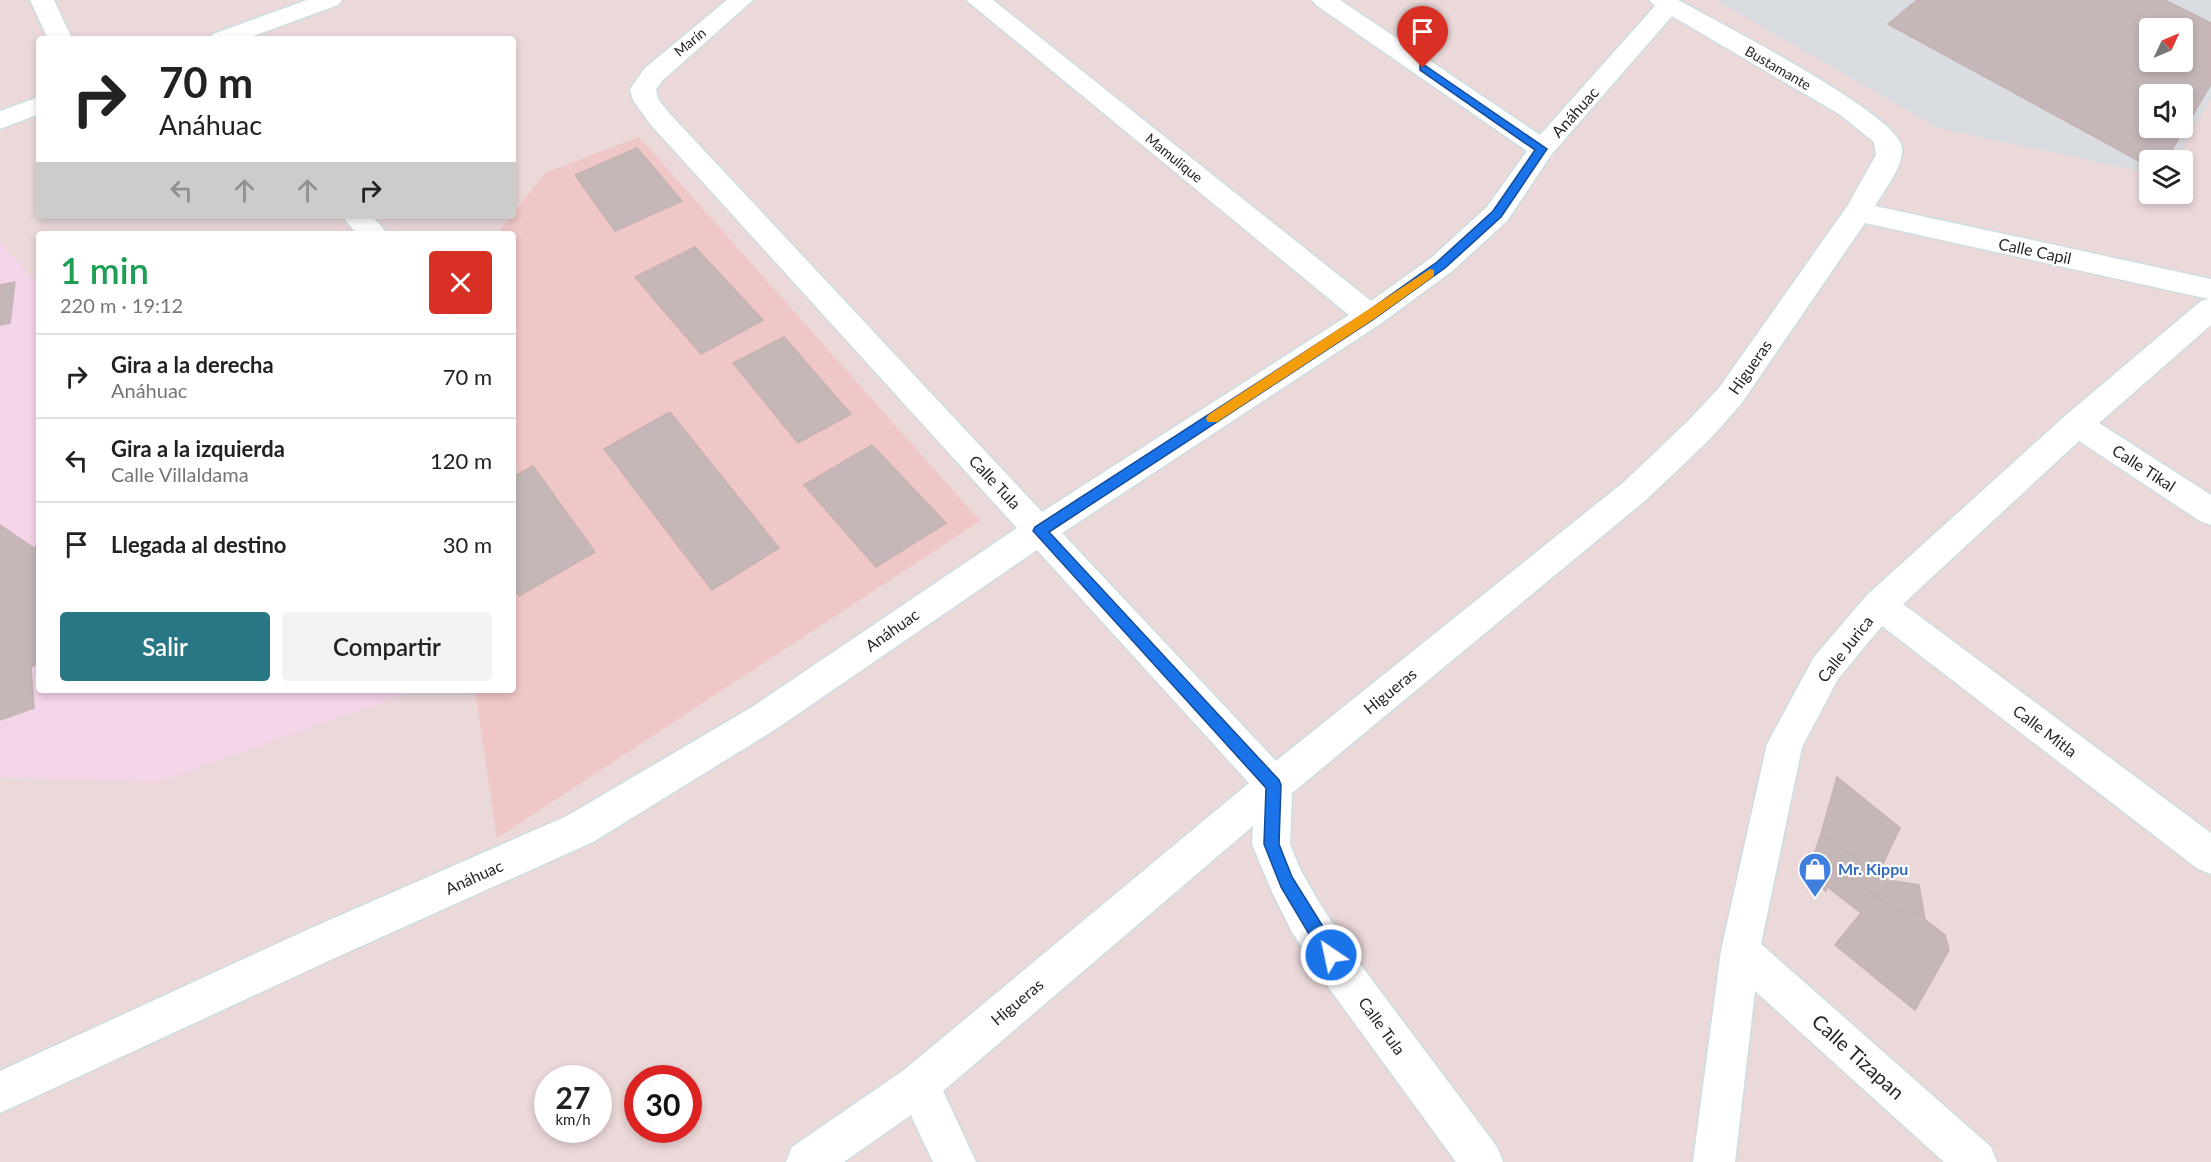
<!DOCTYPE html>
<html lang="es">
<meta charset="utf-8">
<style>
:root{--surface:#fff;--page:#f2f2f2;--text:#222;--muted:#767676;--line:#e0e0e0;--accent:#297685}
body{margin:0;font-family:Lato,sans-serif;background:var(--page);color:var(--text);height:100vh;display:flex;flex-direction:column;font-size:22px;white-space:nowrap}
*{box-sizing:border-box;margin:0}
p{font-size:20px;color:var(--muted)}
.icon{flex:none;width:33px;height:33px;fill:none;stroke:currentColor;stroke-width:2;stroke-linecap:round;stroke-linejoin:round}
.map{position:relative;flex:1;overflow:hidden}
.details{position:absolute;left:36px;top:231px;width:480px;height:462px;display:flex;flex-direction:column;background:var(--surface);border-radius:6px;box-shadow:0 3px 9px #0003}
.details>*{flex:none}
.hud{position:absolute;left:36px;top:36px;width:480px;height:183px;border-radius:6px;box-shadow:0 3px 9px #0003;background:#fff;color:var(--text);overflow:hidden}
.needle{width:39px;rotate:46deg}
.buttons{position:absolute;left:2139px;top:18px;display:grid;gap:12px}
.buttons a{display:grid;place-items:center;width:54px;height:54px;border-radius:6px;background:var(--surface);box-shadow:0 3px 9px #0003;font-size:30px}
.speed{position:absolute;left:534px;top:1065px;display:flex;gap:12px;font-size:30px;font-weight:700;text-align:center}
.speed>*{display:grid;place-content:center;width:78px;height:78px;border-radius:50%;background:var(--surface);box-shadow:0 3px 9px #0003;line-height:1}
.speed small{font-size:15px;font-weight:400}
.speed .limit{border:9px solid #d22;background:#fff;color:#111}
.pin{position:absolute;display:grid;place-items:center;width:51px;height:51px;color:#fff;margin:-62px -26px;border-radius:50% 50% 50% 0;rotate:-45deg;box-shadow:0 0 6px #0007}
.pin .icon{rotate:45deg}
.me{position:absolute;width:66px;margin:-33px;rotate:326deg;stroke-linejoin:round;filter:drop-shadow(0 0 4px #0008)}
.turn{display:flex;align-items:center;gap:21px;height:126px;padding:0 24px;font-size:27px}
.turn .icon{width:78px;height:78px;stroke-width:2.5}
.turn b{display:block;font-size:42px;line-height:51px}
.lanes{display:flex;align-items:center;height:57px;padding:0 24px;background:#0003;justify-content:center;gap:30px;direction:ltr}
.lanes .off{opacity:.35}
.round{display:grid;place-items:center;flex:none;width:63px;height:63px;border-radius:6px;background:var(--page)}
.summary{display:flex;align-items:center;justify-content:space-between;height:102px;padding:0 24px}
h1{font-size:36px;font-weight:600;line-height:45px;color:#1e9e55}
.cta{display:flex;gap:12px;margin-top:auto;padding:12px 24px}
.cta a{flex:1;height:69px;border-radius:6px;background:var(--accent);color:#fff;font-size:24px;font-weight:600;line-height:69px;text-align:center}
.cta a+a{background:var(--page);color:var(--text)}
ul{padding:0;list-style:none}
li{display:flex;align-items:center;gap:18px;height:84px;padding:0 24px;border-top:2px solid var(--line)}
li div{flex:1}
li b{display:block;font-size:22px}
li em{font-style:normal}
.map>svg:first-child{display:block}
.industrial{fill:#d9dde2;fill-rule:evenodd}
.education{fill:#eec7c6}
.medical{fill:#f3d4e9}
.building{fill:#c5b7b8;stroke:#c6b2b2;stroke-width:1.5;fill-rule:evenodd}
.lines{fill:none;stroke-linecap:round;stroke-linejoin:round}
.street-casing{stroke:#cddee1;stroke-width:3}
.street{fill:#fff;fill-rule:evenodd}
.route{fill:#1a73e8;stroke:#114b97;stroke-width:1.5}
.slow{fill:#f59e0b}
.labels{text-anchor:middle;stroke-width:4.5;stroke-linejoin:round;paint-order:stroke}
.far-street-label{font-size:14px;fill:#272727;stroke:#fff}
.street-label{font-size:16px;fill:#272727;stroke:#fff}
.shop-label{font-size:16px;font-weight:bold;fill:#366cbe;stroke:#fff;text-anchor:start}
.near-street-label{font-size:20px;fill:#272727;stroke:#fff}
</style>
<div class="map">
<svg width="2211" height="1162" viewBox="0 0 2211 1162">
<rect width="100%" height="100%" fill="#ebd8d9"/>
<path class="industrial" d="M 1716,0 L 2211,0 L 2211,99 L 2174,160 L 2150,160 L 2149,173 L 1938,128 ZM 2150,28 L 2182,28 L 2182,62 L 2150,62 ZM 2150,94 L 2182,94 L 2182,128 L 2150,128 Z"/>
<path class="education" d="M 639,137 L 980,521 L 497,838 L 475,690 L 513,690 L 513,234 L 497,234 L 545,173 Z"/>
<path class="medical" d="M 0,243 L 39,285 L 39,690 L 414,691 L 156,783 L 0,777 Z"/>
<path class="building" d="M 1917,0 L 2165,0 L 2211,23 L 2211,84 L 2166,160 L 2150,160 L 2150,167 L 1888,24 ZM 2150,28 L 2182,28 L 2182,62 L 2150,62 ZM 2150,94 L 2182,94 L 2182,128 L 2150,128 Z
M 637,148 L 682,201 L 615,231 L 575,175 Z
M 695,247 L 763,320 L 701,354 L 635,277 Z
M 15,282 L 10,323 L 0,325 L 0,285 Z
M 784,337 L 851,414 L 798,443 L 733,363 Z
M 670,412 L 779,548 L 712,590 L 604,449 Z
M 872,445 L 946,523 L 876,567 L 804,485 Z
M 533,466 L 595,552 L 519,596 L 513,587 L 513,477 Z
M 0,525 L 34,548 L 39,544 L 39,664 L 31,667 L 34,708 L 0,720 Z
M 1837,777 L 1900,828 L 1878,874 L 1821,834 Z
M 1821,834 L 1888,880 L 1919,885 L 1925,920 L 1915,912 L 1895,910 L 1847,875 L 1834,873 L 1829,876 L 1826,891 L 1812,880 L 1811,863 Z
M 1834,873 L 1847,875 L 1895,910 L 1915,912 L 1945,935 L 1949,950 L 1915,1010 L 1835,945 L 1861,913 L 1829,888 L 1826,883 L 1829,876 Z"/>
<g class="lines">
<defs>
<path id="street" d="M 30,0 L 54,0 L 72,39 L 48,39 Z
M 307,0 L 342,0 L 338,5 L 245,39 L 210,39 L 213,34 Z
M 727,0 L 753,0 L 663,80 L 656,89 L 658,99 L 669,113 L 1042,512 L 1349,315 L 966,0 L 993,0 L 1371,301 L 1431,258 L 1487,207 L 1527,151 L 1316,5 L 1312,0 L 1340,0 L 1540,135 L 1655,6 L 1649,0 L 1678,0 C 1718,22 1889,110 1901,144 C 1907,163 1884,190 1875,206 L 2211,279 L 2211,325 L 2099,423 L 2211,495 L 2211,525 L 2200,521 L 2079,441 L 1903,604 L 2211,833 L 2211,874 L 2198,869 L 1882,626 L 1838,679 L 1802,747 L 1761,944 L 1991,1147 L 1997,1162 L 1944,1162 L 1755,991 L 1735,1162 L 1693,1162 L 1721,951 L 1767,744 L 1814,657 L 1867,595 L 2066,415 L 2201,301 L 2209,299 L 1865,223 L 1741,404 L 1711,438 L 1647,499 L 1292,793 L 1290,844 L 1300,869 L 1320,904 L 1357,960 L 1497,1147 L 1503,1162 L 1456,1162 L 1329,988 L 1292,932 L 1273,894 L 1252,844 L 1253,826 L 943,1091 L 976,1162 L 933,1162 L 911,1115 L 844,1162 L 786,1162 L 792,1147 L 904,1070 L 1249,783 L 1037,550 L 776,729 L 593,842 L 337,957 L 0,1113 L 0,1071 L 309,929 L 567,816 L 752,707 L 1017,528 L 651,125 L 633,100 L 630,89 L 645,68 ZM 1672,16 L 1839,114 L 1874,142 L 1876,155 L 1848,205 L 1719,388 L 1689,420 L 1625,481 L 1276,761 L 1062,533 L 1380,324 L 1451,272 L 1507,221 L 1551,155 Z
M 39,97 L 39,114 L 0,129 L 0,111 Z
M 342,216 L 372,216 L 388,234 L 357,234 Z"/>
</defs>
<use href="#street" class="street-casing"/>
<use href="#street" class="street"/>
</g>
<path class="route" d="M 1423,64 L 1547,149 L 1501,217 L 1445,268 L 1374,319 L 1049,532 L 1279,780 L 1281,785 L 1279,844 L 1292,877 L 1337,949 L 1339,955 L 1337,961 L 1331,963 L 1325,961 L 1281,887 L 1264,844 L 1266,788 L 1033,531 L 1035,527 L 1365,313 L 1437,262 L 1493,211 L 1535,150 L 1420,70 L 1420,65 Z"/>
<path class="slow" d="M 1430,269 L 1434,270 L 1434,276 L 1374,319 L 1217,422 L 1208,422 L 1206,419 L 1208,415 Z"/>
<defs>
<symbol id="shop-pin" viewBox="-11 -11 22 30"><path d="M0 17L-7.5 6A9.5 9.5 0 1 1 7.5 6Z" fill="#3f7fe0" stroke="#fff"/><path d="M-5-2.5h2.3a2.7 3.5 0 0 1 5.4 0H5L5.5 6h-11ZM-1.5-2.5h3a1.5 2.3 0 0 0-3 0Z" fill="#fff"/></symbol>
</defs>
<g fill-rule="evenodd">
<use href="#shop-pin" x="1796" y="850" width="38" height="52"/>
</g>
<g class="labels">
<g class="far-street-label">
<text transform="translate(690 42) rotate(-39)" y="5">Marín</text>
<text transform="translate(1778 68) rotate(30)" y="5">Bustamante</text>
<text transform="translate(1174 158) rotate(39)" y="5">Mamulique</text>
</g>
<g class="street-label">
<text transform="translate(1575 112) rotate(-48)" y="6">Anáhuac</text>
<text transform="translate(2035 251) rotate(12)" y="6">Calle Capil</text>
<text transform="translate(1750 367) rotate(-55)" y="6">Higueras</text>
<text transform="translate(2144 468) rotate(33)" y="6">Calle Tikal</text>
<text transform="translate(995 482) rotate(47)" y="6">Calle Tula</text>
<text transform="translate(892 630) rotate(-35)" y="6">Anáhuac</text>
<text transform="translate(1845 649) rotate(-52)" y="6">Calle Jurica</text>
<text transform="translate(1390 691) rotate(-39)" y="6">Higueras</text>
<text transform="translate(2045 731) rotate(37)" y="6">Calle Mitla</text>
<text transform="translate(474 877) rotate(-24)" y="6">Anáhuac</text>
<text transform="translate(1017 1002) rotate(-40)" y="6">Higueras</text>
<text transform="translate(1382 1026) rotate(54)" y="6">Calle Tula</text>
</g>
<g class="shop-label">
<text x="1838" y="875">Mr. Kippu</text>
</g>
<g class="near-street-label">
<text transform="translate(1858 1057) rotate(42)" y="7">Calle Tizapan</text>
</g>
</g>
</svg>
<div class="buttons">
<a><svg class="needle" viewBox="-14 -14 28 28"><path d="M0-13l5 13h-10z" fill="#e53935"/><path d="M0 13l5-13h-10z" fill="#767676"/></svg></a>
<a><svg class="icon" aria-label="sound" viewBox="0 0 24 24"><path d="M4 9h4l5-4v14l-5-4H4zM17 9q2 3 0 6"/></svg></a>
<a><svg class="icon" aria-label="layers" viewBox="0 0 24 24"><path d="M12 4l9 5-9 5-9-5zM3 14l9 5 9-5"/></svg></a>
</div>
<div class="speed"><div>27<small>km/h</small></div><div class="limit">30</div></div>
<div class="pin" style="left:1423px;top:68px;background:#d93025"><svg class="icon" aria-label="arrive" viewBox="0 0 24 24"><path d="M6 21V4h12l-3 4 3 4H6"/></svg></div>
<svg class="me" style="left:1331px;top:955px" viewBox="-20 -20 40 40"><circle r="17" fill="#1a73e8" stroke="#fff" stroke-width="3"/><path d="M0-11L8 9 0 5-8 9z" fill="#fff"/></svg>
<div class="hud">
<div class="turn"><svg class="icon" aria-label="right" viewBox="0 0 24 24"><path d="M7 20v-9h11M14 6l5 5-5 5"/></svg><div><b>70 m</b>Anáhuac</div></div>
<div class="lanes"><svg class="icon off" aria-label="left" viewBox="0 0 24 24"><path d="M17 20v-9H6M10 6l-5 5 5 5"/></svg><svg class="icon off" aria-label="ahead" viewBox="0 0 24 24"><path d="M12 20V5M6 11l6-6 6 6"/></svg><svg class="icon off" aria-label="ahead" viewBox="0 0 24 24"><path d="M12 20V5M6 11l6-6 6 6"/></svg><svg class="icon" aria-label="right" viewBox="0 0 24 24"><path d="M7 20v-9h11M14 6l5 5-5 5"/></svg></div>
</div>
<section class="details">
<div class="summary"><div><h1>1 min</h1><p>220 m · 19:12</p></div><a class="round" style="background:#d93025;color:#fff"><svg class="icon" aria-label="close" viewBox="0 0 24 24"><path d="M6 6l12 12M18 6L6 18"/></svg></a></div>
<ul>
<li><svg class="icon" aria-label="right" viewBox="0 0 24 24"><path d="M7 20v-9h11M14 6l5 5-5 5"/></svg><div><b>Gira a la derecha</b><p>Anáhuac</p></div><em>70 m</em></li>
<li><svg class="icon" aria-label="left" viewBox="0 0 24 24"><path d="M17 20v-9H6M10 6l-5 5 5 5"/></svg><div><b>Gira a la izquierda</b><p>Calle Villaldama</p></div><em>120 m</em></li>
<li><svg class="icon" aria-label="arrive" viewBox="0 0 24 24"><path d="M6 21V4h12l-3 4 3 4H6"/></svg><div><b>Llegada al destino</b></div><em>30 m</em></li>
</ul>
<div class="cta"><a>Salir</a><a>Compartir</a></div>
</section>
</div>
